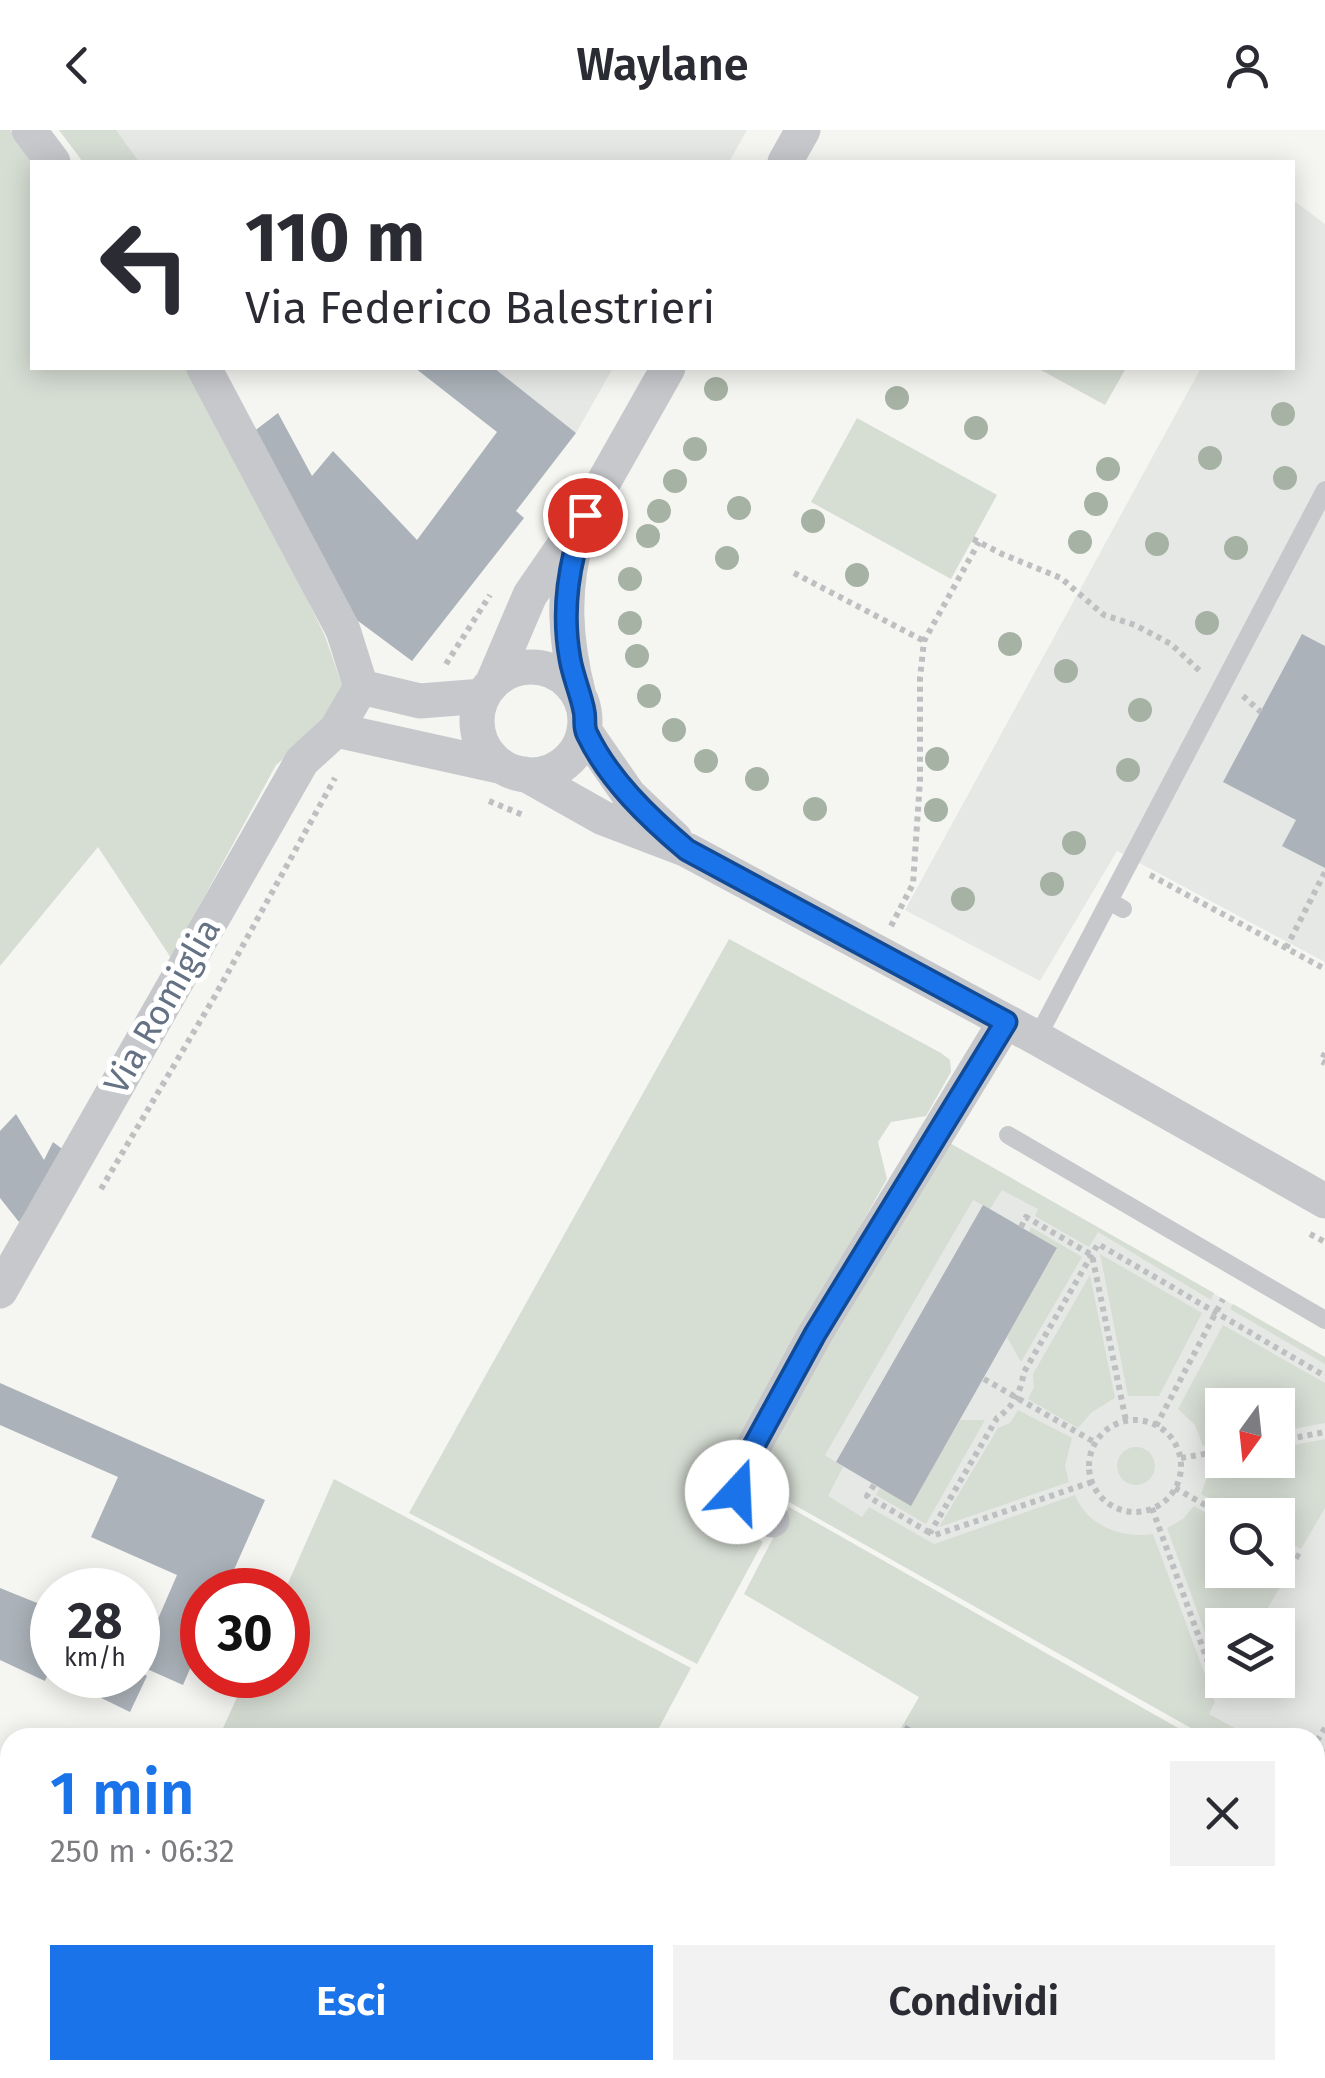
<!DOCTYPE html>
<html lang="it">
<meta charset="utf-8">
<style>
:root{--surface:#fff;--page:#f2f2f3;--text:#2b2b33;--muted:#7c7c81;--accent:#1a73e8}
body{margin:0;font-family:"Fira Sans",sans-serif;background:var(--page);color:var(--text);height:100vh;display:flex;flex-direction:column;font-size:38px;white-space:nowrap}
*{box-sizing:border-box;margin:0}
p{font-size:32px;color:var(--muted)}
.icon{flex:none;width:55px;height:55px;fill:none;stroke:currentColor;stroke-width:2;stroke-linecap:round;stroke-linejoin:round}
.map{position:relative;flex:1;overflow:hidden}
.side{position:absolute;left:0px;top:1598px;width:1325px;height:352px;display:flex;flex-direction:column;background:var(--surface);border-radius:30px 30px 0 0;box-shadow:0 5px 25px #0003}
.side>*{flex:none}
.guide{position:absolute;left:30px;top:30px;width:1265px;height:210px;border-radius:0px;box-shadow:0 5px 25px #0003;background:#fff;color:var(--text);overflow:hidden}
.needle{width:65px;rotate:195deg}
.tools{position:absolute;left:1205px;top:1258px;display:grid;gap:20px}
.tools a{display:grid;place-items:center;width:90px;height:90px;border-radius:0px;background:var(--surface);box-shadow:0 5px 25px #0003;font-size:50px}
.speed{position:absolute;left:30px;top:1438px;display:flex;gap:20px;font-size:50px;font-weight:700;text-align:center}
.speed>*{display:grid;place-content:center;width:130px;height:130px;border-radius:50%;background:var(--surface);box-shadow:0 5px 25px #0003;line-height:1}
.speed small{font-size:25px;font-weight:400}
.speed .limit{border:15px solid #d22;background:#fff;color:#111}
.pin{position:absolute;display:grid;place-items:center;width:85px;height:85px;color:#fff;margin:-42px;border:5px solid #fff;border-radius:50%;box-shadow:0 2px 10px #0007}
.me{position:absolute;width:110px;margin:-55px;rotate:20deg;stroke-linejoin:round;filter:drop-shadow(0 0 8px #0008)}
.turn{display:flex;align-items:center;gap:35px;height:210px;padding:0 50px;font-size:45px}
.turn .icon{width:130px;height:130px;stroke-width:2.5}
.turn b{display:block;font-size:70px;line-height:85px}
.round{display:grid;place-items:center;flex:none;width:105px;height:105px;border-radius:0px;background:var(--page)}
.head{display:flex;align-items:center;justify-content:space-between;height:170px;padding:0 50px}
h1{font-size:60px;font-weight:600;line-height:75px;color:var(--accent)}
.cta{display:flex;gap:20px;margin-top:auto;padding:20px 50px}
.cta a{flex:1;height:115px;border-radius:0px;background:var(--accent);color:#fff;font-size:40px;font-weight:600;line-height:115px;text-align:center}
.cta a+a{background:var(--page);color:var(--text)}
header{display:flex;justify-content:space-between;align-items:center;height:130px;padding:0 50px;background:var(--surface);font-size:45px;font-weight:600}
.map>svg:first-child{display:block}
.built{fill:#e6e8e6;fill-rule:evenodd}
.green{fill:#d6ddd3}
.building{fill:#abb2b9}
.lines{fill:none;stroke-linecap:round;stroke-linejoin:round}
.path{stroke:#bdbfc1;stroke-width:6;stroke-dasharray:5 5;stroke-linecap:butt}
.lane{stroke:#c6c8cc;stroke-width:18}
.street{stroke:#c6c8cc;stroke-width:35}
.tree{fill:#a6b2a3}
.route-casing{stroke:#114b97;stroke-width:25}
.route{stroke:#1a73e8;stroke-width:18}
.labels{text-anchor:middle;stroke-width:10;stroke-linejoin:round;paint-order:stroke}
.street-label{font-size:35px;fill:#647284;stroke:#fff}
</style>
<header><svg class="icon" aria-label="back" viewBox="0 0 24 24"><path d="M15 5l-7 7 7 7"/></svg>Waylane<svg class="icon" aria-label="person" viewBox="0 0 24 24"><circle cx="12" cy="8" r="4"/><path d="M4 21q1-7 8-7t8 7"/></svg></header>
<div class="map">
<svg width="1325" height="1948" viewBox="0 0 1325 1948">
<rect width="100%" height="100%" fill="#f5f6f2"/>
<path class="built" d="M 59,0 L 747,0 L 729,32 L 83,32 Z
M 1293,70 L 1325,94 L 1325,832 L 1117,721 L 1040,851 L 905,780 L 1201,238 L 1292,238 Z
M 494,238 L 613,238 L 576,303 Z
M 946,1011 L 1325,1227 L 1325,1674 L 1315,1669 L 1315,1608 L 1207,1607 L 791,1373 L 777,1363 L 767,1349 ZM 1222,1275 L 1278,1275 L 1278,1330 L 1222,1330 ZM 1222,1385 L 1278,1385 L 1278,1440 L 1222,1440 ZM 1222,1495 L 1278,1495 L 1278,1550 L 1222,1550 Z"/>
<path class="green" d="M 0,0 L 10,0 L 35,32 L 32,238 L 191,238 L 199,248 L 325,506 L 342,555 L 324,594 L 276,635 L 171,828 L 98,717 L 0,836 Z
M 59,0 L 116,0 L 139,32 L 83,32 Z
M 1037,238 L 1126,238 L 1105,275 Z
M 857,288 L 997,365 L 951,449 L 811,372 Z
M 729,809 L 941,923 L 950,930 L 951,942 L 926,986 L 891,992 L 878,1012 L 887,1049 L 714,1354 L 716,1382 L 763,1412 L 697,1534 L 409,1383 Z
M 946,1011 L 1214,1163 L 1211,1170 L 1098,1102 L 1089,1117 L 1035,1086 L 1038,1079 L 1002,1060 L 990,1079 L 973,1070 L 825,1325 L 843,1337 L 828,1366 L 862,1387 L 869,1377 L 934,1414 L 1075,1365 C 1087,1396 1122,1409 1153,1404 L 1215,1572 L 1209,1584 L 1251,1607 L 1207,1607 L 791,1373 C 771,1359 761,1346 765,1321 Z
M 1031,1097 L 1082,1127 L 1021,1232 L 1007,1207 L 1057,1119 L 1029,1102 Z
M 1100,1124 L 1202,1183 L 1159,1266 L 1128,1266 Z
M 1090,1145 L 1115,1268 L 1092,1282 L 1078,1298 L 1028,1269 L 1034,1257 L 1033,1244 Z
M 1233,1174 L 1325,1227 L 1325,1234 L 1230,1179 Z
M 1223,1195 L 1325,1253 L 1325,1293 L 1278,1302 L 1278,1275 L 1222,1275 L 1222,1313 L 1203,1316 L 1195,1295 L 1178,1279 Z
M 1018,1280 L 1072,1308 L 1065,1336 L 1069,1352 L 939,1397 L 998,1298 L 1010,1293 Z
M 960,1290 L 985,1290 L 926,1394 L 876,1365 L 880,1358 L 911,1375 Z
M 1325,1309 L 1325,1378 L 1301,1419 L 1278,1406 L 1278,1385 L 1240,1385 L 1201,1364 L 1208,1344 L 1206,1331 L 1222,1328 L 1278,1330 L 1278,1318 Z
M1117 1336a19 19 0 1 1 38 0a19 19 0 1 1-38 0Z
M 334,1349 L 691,1538 L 654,1607 L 219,1607 L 247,1545 L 288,1545 L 288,1460 L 285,1460 Z
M 1194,1376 L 1222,1392 L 1222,1440 L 1278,1440 L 1278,1422 L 1295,1431 L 1258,1495 L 1222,1495 L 1222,1549 L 1167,1398 L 1183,1389 Z
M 789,1377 L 1194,1607 L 896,1607 L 919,1567 L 744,1464 Z
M 1315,1622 L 1325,1627 L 1325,1674 L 1315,1669 Z
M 10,1628 L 10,1940 L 474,1940 L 470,1948 L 0,1948 L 0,1652 Z
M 1315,1677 L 1325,1682 L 1325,1948 L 730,1948 L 715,1940 L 1315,1940 Z
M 483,1940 L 548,1940 L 561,1948 L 478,1948 Z"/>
<path class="building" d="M 415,238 L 494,238 L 576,303 L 516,381 L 524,388 L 412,531 L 342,479 L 249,305 L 278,283 L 312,346 L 333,321 L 417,410 L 497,302 Z
M 1302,504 L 1325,516 L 1325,738 L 1282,716 L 1296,690 L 1223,652 Z
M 16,984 L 44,1030 L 53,1012 L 69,1024 L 19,1092 L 0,1068 L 0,1001 Z
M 983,1075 L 1057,1118 L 911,1376 L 836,1332 Z
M 0,1253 L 265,1370 L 225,1460 L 202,1460 L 202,1511 L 183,1555 L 138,1535 L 177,1445 L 91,1407 L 118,1347 L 0,1295 Z
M 0,1458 L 52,1479 L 52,1534 L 45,1551 L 0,1530 Z
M 138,1541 L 147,1546 L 130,1582 L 54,1545 L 138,1545 Z
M 906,1595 L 928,1608 L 898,1608 Z
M 1315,1829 L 1325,1835 L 1325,1935 L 1315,1929 Z
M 723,1940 L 866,1940 L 861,1948 L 737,1948 Z"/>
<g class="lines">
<path class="path" d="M 973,409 L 1002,424 L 1061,448 L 1104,485 L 1135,495 L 1171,514 L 1202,543
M 794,443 L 924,511
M 446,534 L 490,465
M 1243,566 L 1261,582
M 489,671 L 523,685
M 1150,745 L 1325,839
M 891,796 L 913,754 L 920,650 L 920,548 L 924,511 L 979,412
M 1286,818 L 1325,742
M 1325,923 L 1321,931 L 1325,933
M 101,1059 L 215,866 L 335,648
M 1021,1097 L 1026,1087 L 1092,1125 L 1126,1291
M 1310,1104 L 1325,1112
M 984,1249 L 1096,1313
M1089 1336a46 46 0 1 1 92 0a46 46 0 1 1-92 0Z
M 1156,1296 L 1223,1169
M 1278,1311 L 1325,1302
M 1181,1328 L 1222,1321
M 1092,1352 L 935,1405 L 930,1403 L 997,1288 C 1015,1275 1020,1263 1024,1242 L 1098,1114 L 1325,1246
M 874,1355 L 867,1366 L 930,1403
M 1175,1358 L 1223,1385
M 1152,1378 L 1217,1557
M 1278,1415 L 1301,1428
M 1325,1598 L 1315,1614 L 1325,1620
M 0,1629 L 10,1634
M 965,1948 L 969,1940
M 1176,1948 L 1180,1940"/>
<path class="lane" d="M 1109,771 L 1325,360
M 1037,908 L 1109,771 L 1123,779
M 1008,1005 L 1325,1190"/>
<path class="street" d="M 29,0 L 53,32
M 785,32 L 803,0
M 578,405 C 561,459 565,512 579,566
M477 591a54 54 0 1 1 108 0a54 54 0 1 1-108 0Z
M 492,554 L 530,465 L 585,385 L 668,238
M 361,557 L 420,571 L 483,566
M 336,600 L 503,637
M 584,600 L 629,665 L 675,709
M 525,644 L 603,688 L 687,720 L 1037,908 L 1325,1071
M 0,1161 L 302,631 L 336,600 L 361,557 L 343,500 L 204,238
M 772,1390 C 744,1374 728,1369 744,1334 L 815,1204 L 1005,892"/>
</g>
<g class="tree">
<circle cx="716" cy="259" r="12"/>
<circle cx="897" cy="268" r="12"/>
<circle cx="1283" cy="284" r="12"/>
<circle cx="976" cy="298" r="12"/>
<circle cx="695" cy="319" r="12"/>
<circle cx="1210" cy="328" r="12"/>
<circle cx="1108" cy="339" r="12"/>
<circle cx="1285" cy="348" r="12"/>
<circle cx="675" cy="351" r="12"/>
<circle cx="1096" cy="374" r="12"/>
<circle cx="739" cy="378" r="12"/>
<circle cx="659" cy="381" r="12"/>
<circle cx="813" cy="391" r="12"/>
<circle cx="648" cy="406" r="12"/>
<circle cx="1080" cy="412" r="12"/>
<circle cx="1157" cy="414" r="12"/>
<circle cx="1236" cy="418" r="12"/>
<circle cx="727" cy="428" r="12"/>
<circle cx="857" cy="445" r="12"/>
<circle cx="630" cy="449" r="12"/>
<circle cx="630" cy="493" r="12"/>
<circle cx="1207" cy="493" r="12"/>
<circle cx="1010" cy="514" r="12"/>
<circle cx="637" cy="526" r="12"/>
<circle cx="1066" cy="541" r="12"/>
<circle cx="649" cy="566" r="12"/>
<circle cx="1140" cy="580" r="12"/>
<circle cx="674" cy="600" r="12"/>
<circle cx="937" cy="629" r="12"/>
<circle cx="706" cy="631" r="12"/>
<circle cx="1128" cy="640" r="12"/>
<circle cx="757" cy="649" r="12"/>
<circle cx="815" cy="679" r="12"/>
<circle cx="936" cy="680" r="12"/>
<circle cx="1074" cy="713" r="12"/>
<circle cx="1052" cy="754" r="12"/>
<circle cx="963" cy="769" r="12"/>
</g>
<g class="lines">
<defs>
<path id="route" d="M 585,385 C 569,433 561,479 570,529 C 573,547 581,564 584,581 C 586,589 583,596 587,604 C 609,650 649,688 687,720 L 1006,892 L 815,1204 L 744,1334 L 736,1351 L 737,1362"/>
</defs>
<use href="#route" class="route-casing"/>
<use href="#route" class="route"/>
</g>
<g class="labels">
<g class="street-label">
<text transform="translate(162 876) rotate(-60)" y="12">Via Romiglia</text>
</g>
</g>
</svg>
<div class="tools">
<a><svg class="needle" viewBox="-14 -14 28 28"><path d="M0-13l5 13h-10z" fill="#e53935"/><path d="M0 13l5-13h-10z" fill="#7c7c81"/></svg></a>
<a><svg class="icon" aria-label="search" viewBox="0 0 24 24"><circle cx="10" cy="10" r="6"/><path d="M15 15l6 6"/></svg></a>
<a><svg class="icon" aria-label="layers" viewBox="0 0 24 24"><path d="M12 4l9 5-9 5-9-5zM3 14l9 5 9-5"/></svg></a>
</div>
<div class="speed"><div>28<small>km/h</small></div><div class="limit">30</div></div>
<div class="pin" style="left:585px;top:385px;background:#d93025"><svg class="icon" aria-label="arrive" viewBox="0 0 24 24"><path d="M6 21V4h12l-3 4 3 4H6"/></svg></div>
<svg class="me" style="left:737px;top:1362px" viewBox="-20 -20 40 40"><circle r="19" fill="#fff"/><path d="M0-13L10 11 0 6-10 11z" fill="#1a73e8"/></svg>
<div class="guide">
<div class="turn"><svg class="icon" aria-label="left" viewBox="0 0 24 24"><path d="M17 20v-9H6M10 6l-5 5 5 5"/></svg><div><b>110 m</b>Via Federico Balestrieri</div></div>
</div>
<section class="side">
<div class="head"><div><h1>1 min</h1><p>250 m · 06:32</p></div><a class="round"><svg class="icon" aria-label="close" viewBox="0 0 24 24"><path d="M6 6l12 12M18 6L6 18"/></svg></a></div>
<div class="cta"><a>Esci</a><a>Condividi</a></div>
</section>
</div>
